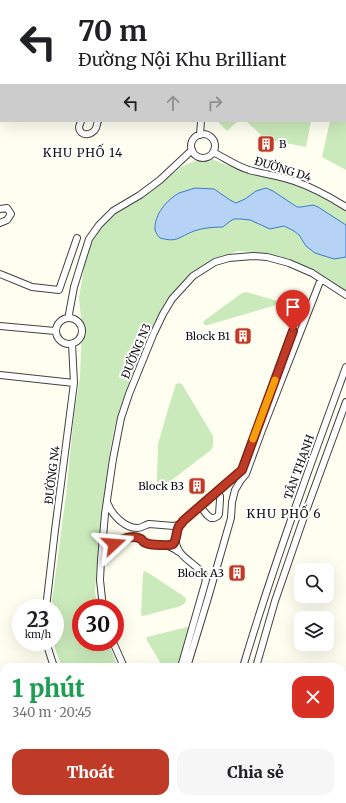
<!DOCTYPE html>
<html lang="vi">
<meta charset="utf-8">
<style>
:root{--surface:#fff;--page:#f6f6f6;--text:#202124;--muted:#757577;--accent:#bf3b27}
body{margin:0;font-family:Merriweather,serif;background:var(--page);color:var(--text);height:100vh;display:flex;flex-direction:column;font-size:15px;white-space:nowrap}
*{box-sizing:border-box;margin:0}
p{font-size:13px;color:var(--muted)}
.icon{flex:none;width:22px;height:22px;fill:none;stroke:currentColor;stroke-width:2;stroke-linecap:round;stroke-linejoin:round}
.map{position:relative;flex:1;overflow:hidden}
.drawer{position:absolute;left:0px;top:663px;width:346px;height:140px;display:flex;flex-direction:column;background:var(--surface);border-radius:12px 12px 0 0;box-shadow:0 4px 16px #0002}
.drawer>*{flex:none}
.top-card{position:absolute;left:0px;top:0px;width:346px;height:122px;box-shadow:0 4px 16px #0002;background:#fff;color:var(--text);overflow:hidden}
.controls{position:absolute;left:294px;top:563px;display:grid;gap:8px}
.controls a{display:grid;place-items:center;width:40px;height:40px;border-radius:8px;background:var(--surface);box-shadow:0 4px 16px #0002;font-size:20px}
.speed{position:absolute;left:12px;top:599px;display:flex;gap:8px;font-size:20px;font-weight:700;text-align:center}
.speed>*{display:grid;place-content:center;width:52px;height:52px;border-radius:50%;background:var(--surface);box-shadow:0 4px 16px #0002;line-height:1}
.speed small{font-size:10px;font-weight:400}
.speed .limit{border:6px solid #d22;background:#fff;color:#111}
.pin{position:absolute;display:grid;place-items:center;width:34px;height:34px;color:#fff;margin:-41px -17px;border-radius:50% 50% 50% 0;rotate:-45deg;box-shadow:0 0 4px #0007}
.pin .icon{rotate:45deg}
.me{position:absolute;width:44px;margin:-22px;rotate:71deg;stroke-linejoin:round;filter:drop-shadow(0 0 3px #0008)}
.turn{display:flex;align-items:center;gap:14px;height:84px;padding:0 12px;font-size:18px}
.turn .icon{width:52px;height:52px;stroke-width:2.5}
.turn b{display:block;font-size:28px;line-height:34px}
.lanes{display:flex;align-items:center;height:38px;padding:0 12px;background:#0003;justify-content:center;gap:20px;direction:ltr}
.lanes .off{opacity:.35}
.round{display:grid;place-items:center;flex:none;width:42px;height:42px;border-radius:12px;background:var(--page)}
.overview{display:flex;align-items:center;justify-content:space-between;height:68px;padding:0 12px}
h1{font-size:24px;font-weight:800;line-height:30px;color:#1e9e55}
.button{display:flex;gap:8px;margin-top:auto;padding:8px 12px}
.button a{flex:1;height:46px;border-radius:12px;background:var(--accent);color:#fff;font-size:16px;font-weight:800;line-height:46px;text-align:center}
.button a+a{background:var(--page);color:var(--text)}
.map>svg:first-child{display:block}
.green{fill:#caeabb}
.water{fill:#b6d3f6;stroke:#3d7acd}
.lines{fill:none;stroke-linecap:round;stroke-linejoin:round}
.minor-casing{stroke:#424242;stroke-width:8}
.tertiary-casing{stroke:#424242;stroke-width:9}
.minor{stroke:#fff;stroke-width:6}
.tertiary{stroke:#fff;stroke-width:7}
.route-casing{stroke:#7c2619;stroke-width:10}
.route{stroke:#bf3b27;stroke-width:7}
.slow{stroke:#f59e0b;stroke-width:7}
.labels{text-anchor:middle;stroke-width:4;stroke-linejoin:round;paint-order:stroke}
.poi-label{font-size:11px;fill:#0f0f0f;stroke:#fff;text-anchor:end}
.street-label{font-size:11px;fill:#0f0f0f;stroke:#fff}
.neighbourhood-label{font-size:12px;letter-spacing:1px;fill:#0f0f0f;stroke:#fff}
</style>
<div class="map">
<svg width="346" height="803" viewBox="0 0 346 803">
<rect width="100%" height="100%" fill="#fffff1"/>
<path class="green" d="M 345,62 L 346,62 L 346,170 L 322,157 L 330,121 L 345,121 Z
M 219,121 L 238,121 L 227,131 L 219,123 Z
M 246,121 L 311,121 L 306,147 L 265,139 Z
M 212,159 C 225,165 237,169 250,173 C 261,176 273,176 283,179 C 305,186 327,200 346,212 L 346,292 L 332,281 L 309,269 L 280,256 L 253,252 L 238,251 L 210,261 L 188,277 L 178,288 L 157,317 L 149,333 L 136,365 L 119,411 L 114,430 L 110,450 L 97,565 L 95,592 L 98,608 L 81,608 L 81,642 L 108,642 L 118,667 L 62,667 L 57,654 L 53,642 L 55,642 L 55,608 L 51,608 L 66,495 L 74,415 L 80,377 L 82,328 L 79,298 L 85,262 L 93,237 L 111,217 L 151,192 L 181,167 L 197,160 Z
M 246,292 L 278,301 L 278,303 L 276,305 L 208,325 L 205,325 L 203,323 L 205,320 L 242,293 Z
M 179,383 L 182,384 L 213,436 L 213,446 L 211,450 L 164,486 L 160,486 L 157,484 L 157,477 L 158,444 L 169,406 L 176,384 Z
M 145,571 L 147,572 L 185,597 L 186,600 L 185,603 L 181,606 L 143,616 L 141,615 L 143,573 Z
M 191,626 L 179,667 L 163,667 L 146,639 L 147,637 Z
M 346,704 L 346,803 L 224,803 L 226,799 L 342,799 L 342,706 Z
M 105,799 L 201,799 L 200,803 L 104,803 Z"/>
<path class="water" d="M 195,188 L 214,189 L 230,200 L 236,203 L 245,199 L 256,191 L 266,188 L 273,191 L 297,207 L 301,207 L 313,205 L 318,207 L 346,225 L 346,257 L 334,259 L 315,253 L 306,246 L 299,235 L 294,231 L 284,226 L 270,229 L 250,220 L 241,219 L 234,219 L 229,222 L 223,227 C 214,227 202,228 194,231 C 179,237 177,243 160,238 C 158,236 156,233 155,230 C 154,214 167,200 179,193 C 184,191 190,190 195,188 Z
M 123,799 L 144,799 L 152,803 L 122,803 Z
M 263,799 L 299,799 L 294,803 L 263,803 Z"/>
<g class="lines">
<defs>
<path id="minor" d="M 51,0 L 52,1
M 226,0 L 226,1
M 291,0 L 291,1
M 75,1 L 76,0
M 142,1 L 142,0
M 81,121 C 81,122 79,126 79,127 C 80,138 93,135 96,128 C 97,126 97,122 98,121
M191 146a12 12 0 1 1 24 0a12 12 0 1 1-24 0Z
M 200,135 L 201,121
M 213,152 C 225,158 236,166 249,170 C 264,174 279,176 294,181 C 312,187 330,197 346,207
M 0,209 L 7,208 L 11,214 L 7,220 L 0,223
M 0,274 L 32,287 L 59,290 L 77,238
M56 331a13 13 0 1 1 26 0a13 13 0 1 1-26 0Z
M 70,318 L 69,314 L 74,287 L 82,261 L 89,239 L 99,225 L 113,211 L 140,195 L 160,180 L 192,150
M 0,326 L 55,331
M 0,375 L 74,383
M 108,504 C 112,515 125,528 137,528 C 142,528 145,525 149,524 L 174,526 L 178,525 L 182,522
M 200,506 L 207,515 L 211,518 L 214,518 L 218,516 L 219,514 L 220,500 L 220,496 L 216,492
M 102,559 C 110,547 122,534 138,538 C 142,539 144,543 149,544 C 162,546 167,543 179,552
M 46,608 L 55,530 L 74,383 L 72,344
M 103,608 L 100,580 L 101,560 L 105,514 L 113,459 L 121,418 L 129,394 L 153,335 L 163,314 L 172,299 L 193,276 L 215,262 L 229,258 L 253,256 L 267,257 L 289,263 L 312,273 L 346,295
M 46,642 L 54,667
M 113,642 L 124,667
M 181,667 L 206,580 C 201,563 174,559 176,538 C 176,532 179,526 183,521 L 242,470 L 297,321 C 296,314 291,311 286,307
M 187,667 L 208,598 L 231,518 L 232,502 L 235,490 L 241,480 L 246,474 L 261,433 L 321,279
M 243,667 C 273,566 310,466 346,367
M 256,667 L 275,601 L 306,511 L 346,402
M 342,703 L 346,701
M 100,803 L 100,799
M 203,803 L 204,799
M 217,803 L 218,799"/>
<path id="tertiary" d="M 345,21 L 346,21
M 0,79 L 1,78"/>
</defs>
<use href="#minor" class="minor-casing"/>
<use href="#tertiary" class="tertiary-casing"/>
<use href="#minor" class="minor"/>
<use href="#tertiary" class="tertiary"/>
</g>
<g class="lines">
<defs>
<path id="route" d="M 114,544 C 121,539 133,534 141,539 C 145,542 141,541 146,543 C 150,545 170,546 173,544 C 177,540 176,531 179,526 C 179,526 183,522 183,521 L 242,470 L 293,331"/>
</defs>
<use href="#route" class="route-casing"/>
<use href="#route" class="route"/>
<path class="slow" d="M 253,439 L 275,380"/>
</g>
<defs>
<symbol id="building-square" viewBox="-11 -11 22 22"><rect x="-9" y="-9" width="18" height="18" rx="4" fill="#bf3b27" stroke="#fff"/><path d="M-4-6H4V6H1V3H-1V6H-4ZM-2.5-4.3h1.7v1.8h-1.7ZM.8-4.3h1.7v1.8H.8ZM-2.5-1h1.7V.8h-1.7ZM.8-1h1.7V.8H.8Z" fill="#fff"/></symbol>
</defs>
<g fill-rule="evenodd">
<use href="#building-square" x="256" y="134" width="20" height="20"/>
<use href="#building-square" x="233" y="326" width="20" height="20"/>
<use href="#building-square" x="187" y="476" width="20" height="20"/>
<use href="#building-square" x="227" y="563" width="20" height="20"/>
</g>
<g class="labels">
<g class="poi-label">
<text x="279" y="148" text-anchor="start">B</text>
<text x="230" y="340">Block B1</text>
<text x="184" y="490">Block B3</text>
<text x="224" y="577">Block A3</text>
</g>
<g class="street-label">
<text transform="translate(283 169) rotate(17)" y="4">ĐƯỜNG D4</text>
<text transform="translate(136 351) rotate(-67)" y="4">ĐƯỜNG N3</text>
<text transform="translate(299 467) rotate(-70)" y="4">TÂN THẠNH</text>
<text transform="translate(52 475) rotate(-83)" y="4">ĐƯỜNG N4</text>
</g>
<g class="neighbourhood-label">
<text x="83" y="157">KHU PHỐ 14</text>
<text x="284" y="518">KHU PHỐ 6</text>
</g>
</g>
</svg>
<div class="controls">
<a><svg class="icon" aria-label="search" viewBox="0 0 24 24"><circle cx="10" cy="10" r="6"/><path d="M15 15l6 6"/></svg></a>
<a><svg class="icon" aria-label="layers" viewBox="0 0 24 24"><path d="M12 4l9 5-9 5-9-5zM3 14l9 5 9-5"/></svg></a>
</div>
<div class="speed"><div>23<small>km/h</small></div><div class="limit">30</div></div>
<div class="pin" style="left:293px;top:331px;background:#d93025"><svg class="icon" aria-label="arrive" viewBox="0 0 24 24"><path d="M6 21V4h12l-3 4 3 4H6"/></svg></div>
<svg class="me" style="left:114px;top:544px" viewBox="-20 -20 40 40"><path d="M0-17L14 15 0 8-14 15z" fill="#bf3b27" stroke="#fff" stroke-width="4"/></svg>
<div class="top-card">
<div class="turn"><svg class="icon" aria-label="left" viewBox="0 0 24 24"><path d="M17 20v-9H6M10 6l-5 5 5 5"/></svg><div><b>70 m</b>Đường Nội Khu Brilliant</div></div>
<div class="lanes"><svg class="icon" aria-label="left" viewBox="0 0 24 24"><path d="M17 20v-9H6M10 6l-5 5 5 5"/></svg><svg class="icon off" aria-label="ahead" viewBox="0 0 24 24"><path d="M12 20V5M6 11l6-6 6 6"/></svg><svg class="icon off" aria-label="right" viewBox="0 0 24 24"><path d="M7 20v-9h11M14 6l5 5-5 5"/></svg></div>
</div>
<section class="drawer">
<div class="overview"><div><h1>1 phút</h1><p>340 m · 20:45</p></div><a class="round" style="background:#d93025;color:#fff"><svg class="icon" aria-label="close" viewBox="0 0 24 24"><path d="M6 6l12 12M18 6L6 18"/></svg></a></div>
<div class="button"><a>Thoát</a><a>Chia sẻ</a></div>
</section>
</div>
